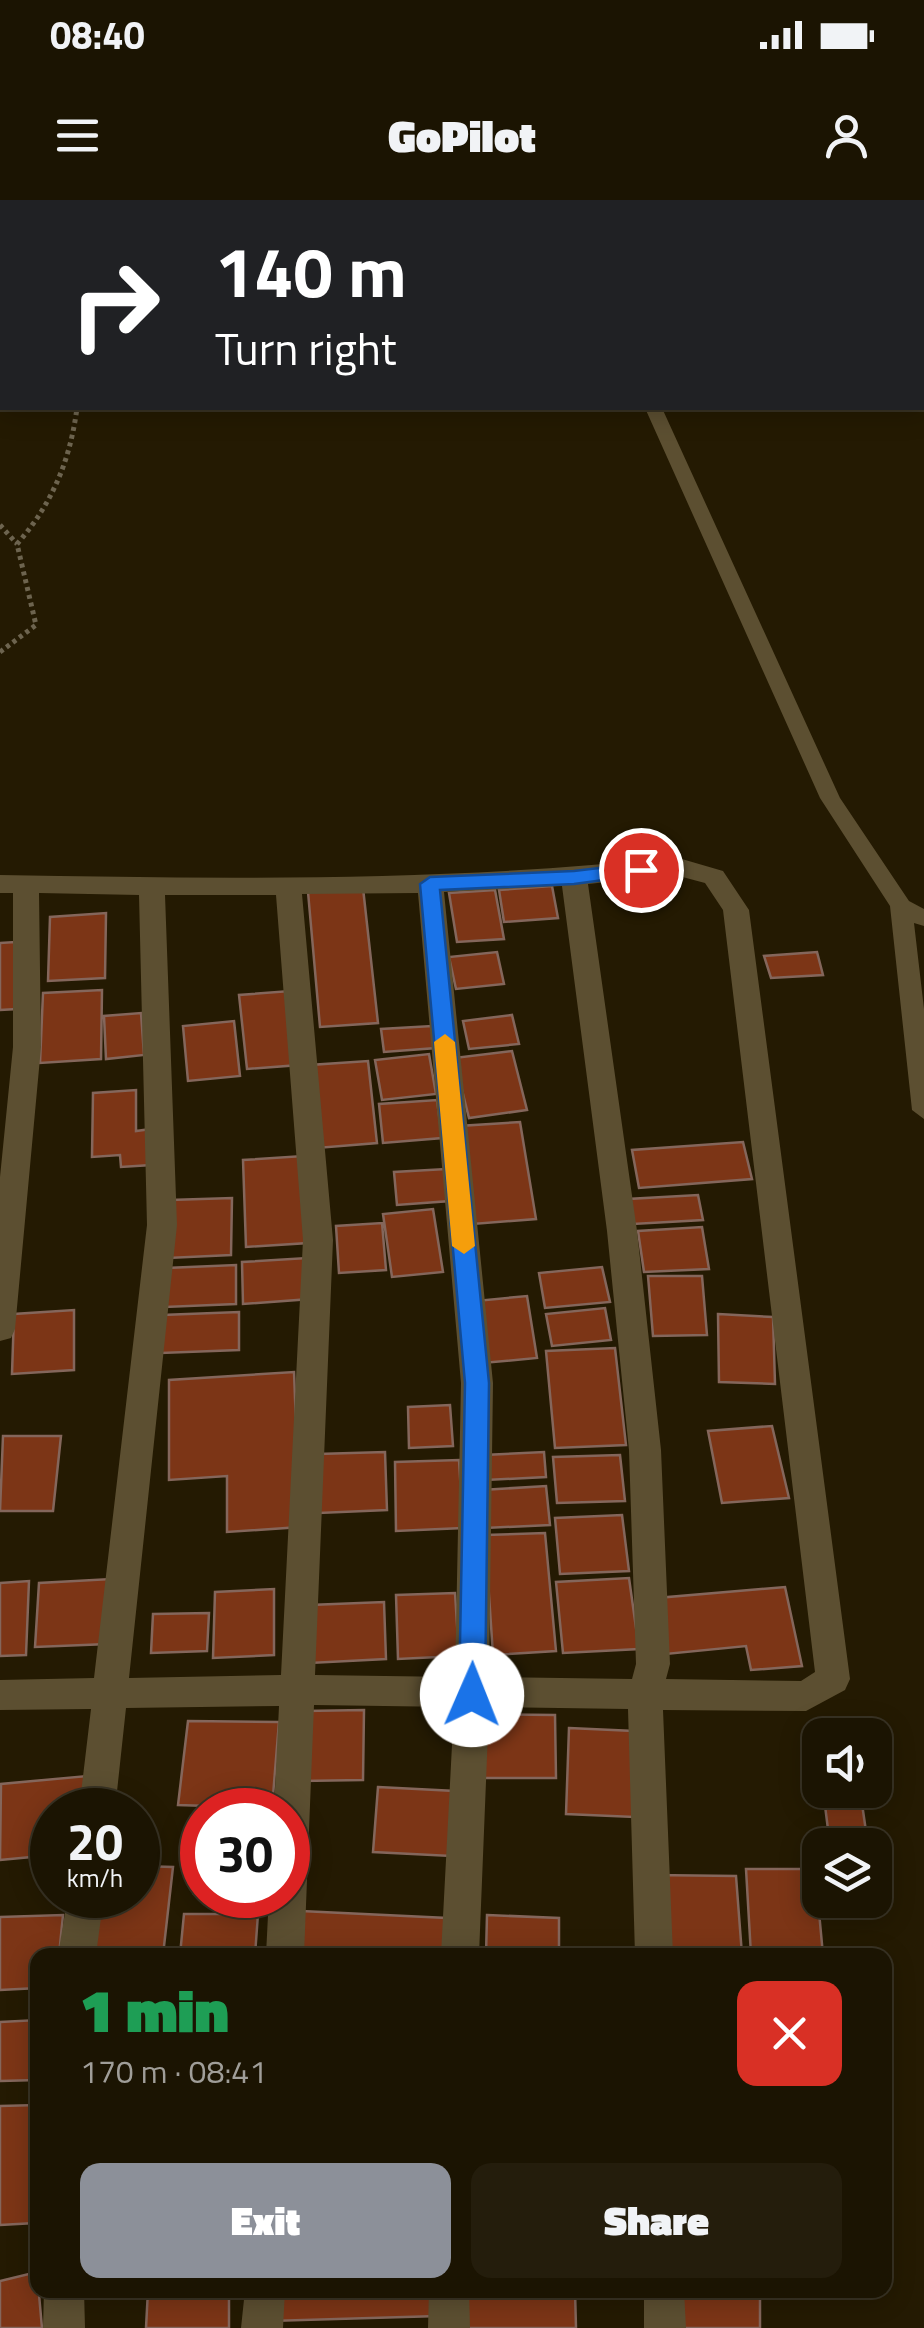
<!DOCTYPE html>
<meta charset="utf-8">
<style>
:root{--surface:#1b1402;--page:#241d0c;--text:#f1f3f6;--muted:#a09e99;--line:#393324;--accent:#8c9099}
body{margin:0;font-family:"Titillium Web",sans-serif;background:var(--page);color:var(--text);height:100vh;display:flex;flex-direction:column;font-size:38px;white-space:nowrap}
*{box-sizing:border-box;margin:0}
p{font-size:32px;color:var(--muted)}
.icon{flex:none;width:55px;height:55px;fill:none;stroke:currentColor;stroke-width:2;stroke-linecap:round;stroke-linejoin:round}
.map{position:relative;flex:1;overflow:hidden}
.drawer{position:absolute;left:30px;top:1748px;width:862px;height:350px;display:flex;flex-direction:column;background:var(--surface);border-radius:20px;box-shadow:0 5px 25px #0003,0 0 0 2px var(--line)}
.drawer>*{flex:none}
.hud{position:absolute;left:0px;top:0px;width:925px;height:210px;box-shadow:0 5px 25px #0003,0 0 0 2px var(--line);background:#202124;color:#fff;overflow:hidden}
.buttons{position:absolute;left:802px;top:1518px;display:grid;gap:20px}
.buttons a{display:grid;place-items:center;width:90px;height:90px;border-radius:20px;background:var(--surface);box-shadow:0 5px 25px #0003,0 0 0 2px var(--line);font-size:50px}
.speed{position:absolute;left:30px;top:1588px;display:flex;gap:20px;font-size:50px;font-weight:700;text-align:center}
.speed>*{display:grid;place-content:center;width:130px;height:130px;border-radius:50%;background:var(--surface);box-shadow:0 5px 25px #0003,0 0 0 2px var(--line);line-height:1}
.speed small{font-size:25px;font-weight:400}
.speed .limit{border:15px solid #d22;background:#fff;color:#111}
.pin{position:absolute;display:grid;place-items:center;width:85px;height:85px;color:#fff;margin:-42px;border:5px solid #fff;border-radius:50%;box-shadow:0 2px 10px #0007}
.me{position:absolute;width:110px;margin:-55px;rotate:1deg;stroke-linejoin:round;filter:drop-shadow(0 0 8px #0008)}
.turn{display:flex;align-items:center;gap:35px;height:210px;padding:0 50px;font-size:45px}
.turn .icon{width:130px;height:130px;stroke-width:2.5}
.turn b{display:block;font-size:70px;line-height:85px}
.round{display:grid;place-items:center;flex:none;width:105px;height:105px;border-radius:20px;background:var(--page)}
.overview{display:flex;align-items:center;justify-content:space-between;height:170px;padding:0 50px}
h1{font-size:60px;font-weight:800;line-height:75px;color:#1e9e55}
.button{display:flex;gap:20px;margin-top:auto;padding:20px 50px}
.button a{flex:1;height:115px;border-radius:20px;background:var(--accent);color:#fff;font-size:40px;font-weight:800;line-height:115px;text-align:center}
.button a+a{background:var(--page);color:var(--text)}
.status{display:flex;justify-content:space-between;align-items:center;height:70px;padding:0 50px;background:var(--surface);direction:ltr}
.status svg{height:28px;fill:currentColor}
header{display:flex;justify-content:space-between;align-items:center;height:130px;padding:0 50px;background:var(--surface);font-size:45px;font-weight:800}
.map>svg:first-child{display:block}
.building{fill:#7c3516;stroke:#84665b;stroke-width:2.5}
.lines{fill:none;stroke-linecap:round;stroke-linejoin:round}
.path{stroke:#6d644f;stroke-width:5;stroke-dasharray:4 4;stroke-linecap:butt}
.lane{fill:#5c4f31;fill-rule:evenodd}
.street{fill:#5c4f31;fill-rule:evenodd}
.route{fill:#1a73e8;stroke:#114b97;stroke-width:2.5}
.slow{fill:#f59e0b}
</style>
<div class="status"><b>08:40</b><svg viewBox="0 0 49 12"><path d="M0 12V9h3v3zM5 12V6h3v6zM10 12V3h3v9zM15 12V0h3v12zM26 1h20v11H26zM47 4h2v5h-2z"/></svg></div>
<header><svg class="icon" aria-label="menu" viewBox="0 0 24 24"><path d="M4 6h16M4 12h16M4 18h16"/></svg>GoPilot<svg class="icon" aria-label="person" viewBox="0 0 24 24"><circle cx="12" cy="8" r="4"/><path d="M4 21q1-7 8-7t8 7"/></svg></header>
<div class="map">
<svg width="924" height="2128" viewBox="0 0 924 2128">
<rect width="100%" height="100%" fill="#241a02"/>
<path class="building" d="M 552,686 L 558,718 L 504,722 L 499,690 Z
M 363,688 L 378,823 L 320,827 L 308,692 Z
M 495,690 L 504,739 L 457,742 L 449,693 Z
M 106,713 L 105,778 L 48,781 L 50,717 Z
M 15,742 L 17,809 L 0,810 L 0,743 Z
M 497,752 L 504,784 L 456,789 L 449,757 Z
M 817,752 L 823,775 L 771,778 L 764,756 Z
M 102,790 L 101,859 L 40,863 L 43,793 Z
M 290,791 L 299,865 L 247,869 L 239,795 Z
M 141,813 L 144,855 L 106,859 L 104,816 Z
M 512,815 L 519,844 L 469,849 L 463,821 Z
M 234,821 L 240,876 L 188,881 L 183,826 Z
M 432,826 L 436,848 L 384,852 L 381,829 Z
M 512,851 L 527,910 L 469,918 L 454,858 Z
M 429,854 L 436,894 L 382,900 L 375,860 Z
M 368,861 L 377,943 L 317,948 L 310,865 Z
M 136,890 L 136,931 L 151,929 L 151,965 L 121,967 L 120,955 L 92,957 L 93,893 Z
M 437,900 L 442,938 L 383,943 L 379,904 Z
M 520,922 L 536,1019 L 473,1024 L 459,926 Z
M 743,942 L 752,979 L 639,988 L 632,950 Z
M 303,956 L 308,1043 L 246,1047 L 243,960 Z
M 446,969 L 450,1001 L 397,1005 L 394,972 Z
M 698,995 L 703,1020 L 633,1024 L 628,999 Z
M 232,998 L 231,1055 L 168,1058 L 170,1000 Z
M 433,1009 L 443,1072 L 392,1077 L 383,1014 Z
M 382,1023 L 386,1070 L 339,1073 L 336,1026 Z
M 702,1027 L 709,1069 L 644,1072 L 638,1031 Z
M 307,1058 L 310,1099 L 243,1104 L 242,1062 Z
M 236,1065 L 236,1104 L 165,1107 L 166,1068 Z
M 602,1067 L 610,1102 L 545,1108 L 539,1073 Z
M 648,1076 L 702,1076 L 707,1135 L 653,1136 Z
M 527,1096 L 537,1158 L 483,1163 L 475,1101 Z
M 605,1108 L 611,1140 L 552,1146 L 546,1114 Z
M 74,1110 L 74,1170 L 12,1174 L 14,1114 Z
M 239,1112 L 239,1150 L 161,1153 L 162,1115 Z
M 718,1114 L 773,1117 L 775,1184 L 719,1182 Z
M 615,1148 L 626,1245 L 555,1248 L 546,1151 Z
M 294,1172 L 300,1327 L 227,1332 L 227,1276 L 169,1280 L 169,1180 Z
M 450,1205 L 453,1246 L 409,1248 L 408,1207 Z
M 772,1226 L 789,1298 L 722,1303 L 708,1231 Z
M 3,1236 L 61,1236 L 53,1311 L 0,1311 Z
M 385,1252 L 387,1310 L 319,1313 L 318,1254 Z
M 544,1252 L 546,1277 L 486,1280 L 484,1255 Z
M 620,1255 L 625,1301 L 557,1303 L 553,1257 Z
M 459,1260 L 463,1328 L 396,1331 L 395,1262 Z
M 546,1286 L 550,1325 L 485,1328 L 482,1290 Z
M 622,1315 L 629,1371 L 560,1374 L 555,1318 Z
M 545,1333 L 556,1451 L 493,1455 L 485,1335 Z
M 629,1378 L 639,1449 L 563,1453 L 556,1382 Z
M 111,1379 L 108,1444 L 35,1447 L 39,1383 Z
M 29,1381 L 26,1455 L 0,1456 L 0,1383 Z
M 785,1387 L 802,1466 L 751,1470 L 746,1446 L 666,1454 L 657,1398 Z
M 274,1389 L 274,1455 L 213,1458 L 215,1392 Z
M 455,1393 L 459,1456 L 398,1459 L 396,1395 Z
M 384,1402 L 386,1459 L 310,1463 L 310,1405 Z
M 209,1413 L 207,1451 L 151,1453 L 153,1414 Z
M 364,1510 L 363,1580 L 301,1581 L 304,1511 Z
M 475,1514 L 555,1515 L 556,1578 L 475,1578 Z
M 188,1521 L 279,1522 L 272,1608 L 178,1605 Z
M 569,1528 L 634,1531 L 634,1617 L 566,1614 Z
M 87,1576 L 87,1610 L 52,1610 L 52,1655 L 0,1660 L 1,1584 Z
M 378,1587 L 455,1591 L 451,1656 L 373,1652 Z
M 823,1590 L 860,1590 L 868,1645 L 830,1645 Z
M 201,1639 L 202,1695 L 194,1694 Z
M 138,1666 L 173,1667 L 163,1755 L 85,1755 L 93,1695 L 138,1695 Z
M 746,1669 L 815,1669 L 823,1755 L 751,1755 Z
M 652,1675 L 736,1676 L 742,1755 L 656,1755 Z
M 301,1711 L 447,1718 L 444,1755 L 297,1755 Z
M 184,1714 L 258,1714 L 255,1755 L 180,1755 Z
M 63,1715 L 59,1755 L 38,1755 L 38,1788 L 0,1790 L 0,1717 Z
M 487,1715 L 559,1718 L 559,1755 L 486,1755 Z
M 38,1820 L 38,1880 L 0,1881 L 0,1822 Z
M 38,1905 L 35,2023 L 0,2025 L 0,1906 Z
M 37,2072 L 42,2128 L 0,2128 L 0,2081 Z
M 148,2090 L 229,2090 L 229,2128 L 146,2128 Z
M 272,2090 L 437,2090 L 438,2116 L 270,2121 Z
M 451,2090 L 575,2090 L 576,2128 L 450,2128 Z
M 675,2090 L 760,2094 L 760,2128 L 675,2128 Z"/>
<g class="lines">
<path class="path" d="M 375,2 L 391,0
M 0,325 L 17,344
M 0,452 L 36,425 L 17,344 C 52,304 70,261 77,208"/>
<path class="lane" d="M 538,0 L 554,0 L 555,2 L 540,2 Z
M 645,208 L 662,208 L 840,598 L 909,701 L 924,709 L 924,726 L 914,723 L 924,809 L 924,919 L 912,910 L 890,706 L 820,598 Z"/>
<path class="street" d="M 675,657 L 723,671 L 749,710 L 850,1479 L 845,1490 L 806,1511 L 663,1510 L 673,1755 L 635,1755 L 628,1509 L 489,1507 L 479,1755 L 441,1755 L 454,1507 L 314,1505 L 304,1755 L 266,1755 L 269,1695 L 288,1695 L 288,1610 L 274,1610 L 279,1506 L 126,1508 L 115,1610 L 79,1610 L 91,1509 L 0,1510 L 0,1480 L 94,1478 L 147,1025 L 139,695 L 39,693 L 41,847 L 15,1129 L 11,1138 L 0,1141 L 0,977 L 13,847 L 13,693 L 0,693 L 0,675 C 226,679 450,682 675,657 ZM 675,675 L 705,683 L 723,710 L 815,1472 L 801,1481 L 666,1479 L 670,1464 L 661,1250 L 637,1031 L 588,684 ZM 562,686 L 607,1031 L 629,1250 L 636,1464 L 632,1479 L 489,1477 L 493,1183 L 444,692 ZM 418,693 L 461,1183 L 455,1477 L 315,1475 L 333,1040 L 302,694 ZM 165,695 L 276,695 L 303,1040 L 281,1475 L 129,1478 L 177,1025 Z
M 68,1695 L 104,1695 L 96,1755 L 58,1755 Z
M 44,2090 L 84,2090 L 85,2128 L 43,2128 Z
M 245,2090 L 285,2090 L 283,2128 L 241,2128 Z
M 429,2090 L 469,2090 L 470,2128 L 428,2128 Z
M 644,2090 L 684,2090 L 686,2128 L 644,2128 Z"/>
</g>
<path class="route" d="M 641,663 L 648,665 L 648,674 L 574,684 L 440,690 L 489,1183 L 485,1495 L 482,1503 L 472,1507 L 463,1503 L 459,1495 L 465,1183 L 420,684 L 430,677 L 574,671 Z"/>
<path class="slow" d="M 445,834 L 455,842 L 475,1046 L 464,1054 L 452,1046 L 434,842 Z"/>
</svg>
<div class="buttons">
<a><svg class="icon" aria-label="sound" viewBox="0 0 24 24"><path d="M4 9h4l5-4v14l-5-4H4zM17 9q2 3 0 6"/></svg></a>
<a><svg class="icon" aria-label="layers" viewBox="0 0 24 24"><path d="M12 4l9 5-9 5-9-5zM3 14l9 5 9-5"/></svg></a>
</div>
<div class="speed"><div>20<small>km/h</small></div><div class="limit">30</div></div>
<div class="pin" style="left:641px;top:670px;background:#d93025"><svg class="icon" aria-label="arrive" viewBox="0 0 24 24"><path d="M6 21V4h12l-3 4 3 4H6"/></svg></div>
<svg class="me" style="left:472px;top:1495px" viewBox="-20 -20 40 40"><circle r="19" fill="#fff"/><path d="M0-13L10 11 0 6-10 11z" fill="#1a73e8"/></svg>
<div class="hud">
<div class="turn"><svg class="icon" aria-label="right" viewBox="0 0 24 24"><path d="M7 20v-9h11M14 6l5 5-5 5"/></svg><div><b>140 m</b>Turn right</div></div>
</div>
<section class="drawer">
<div class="overview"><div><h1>1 min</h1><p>170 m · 08:41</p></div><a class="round" style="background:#d93025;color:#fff"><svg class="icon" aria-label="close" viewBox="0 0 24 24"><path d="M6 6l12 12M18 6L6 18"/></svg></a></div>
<div class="button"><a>Exit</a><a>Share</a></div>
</section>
</div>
